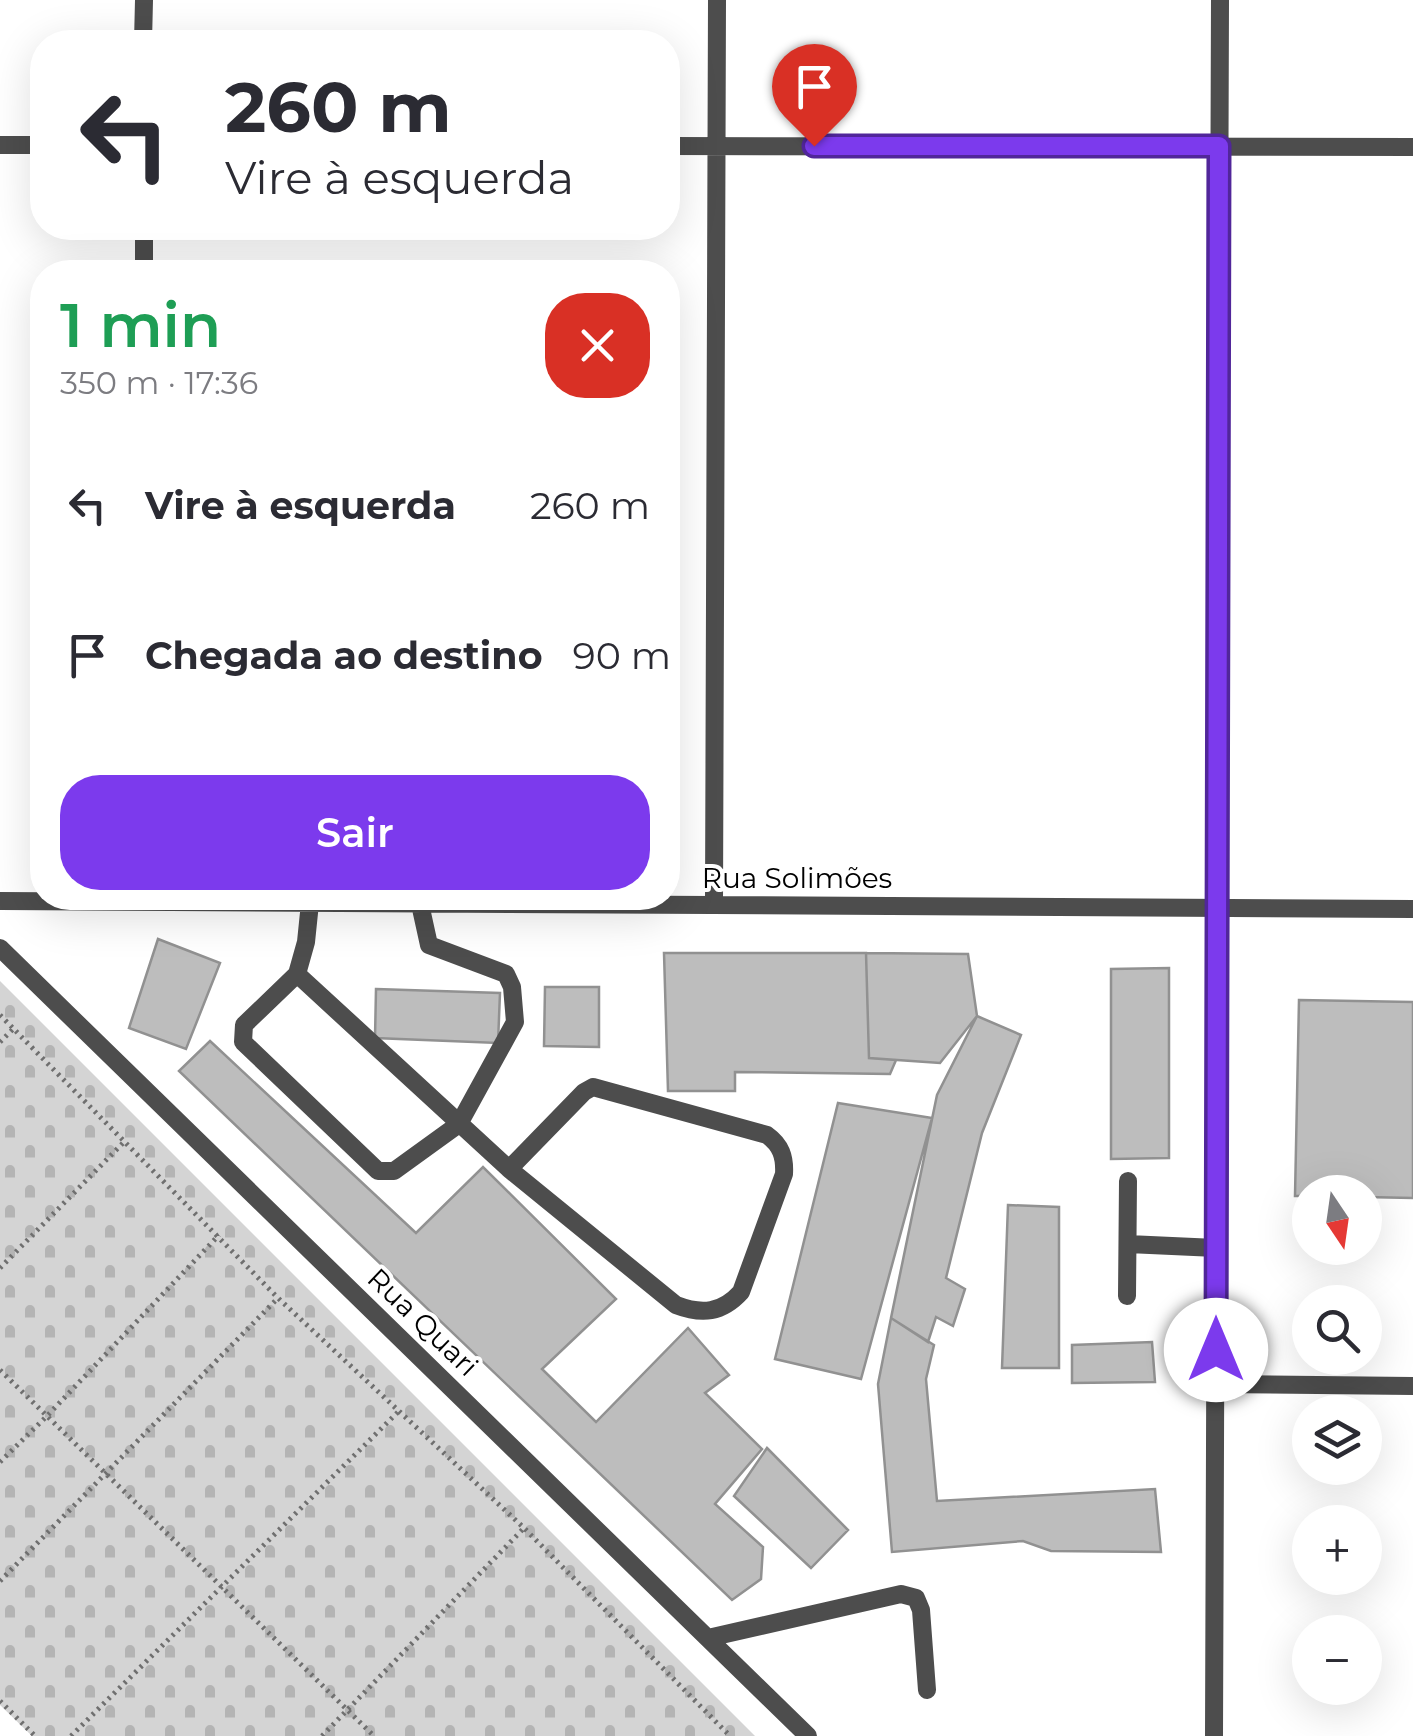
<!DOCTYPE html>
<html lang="pt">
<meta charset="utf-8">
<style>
:root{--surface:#fff;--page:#f7f7f7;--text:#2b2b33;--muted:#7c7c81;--accent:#7c3aed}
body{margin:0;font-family:Montserrat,sans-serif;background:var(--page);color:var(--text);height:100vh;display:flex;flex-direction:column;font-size:38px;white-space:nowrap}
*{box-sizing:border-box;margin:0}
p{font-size:32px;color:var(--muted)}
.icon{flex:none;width:55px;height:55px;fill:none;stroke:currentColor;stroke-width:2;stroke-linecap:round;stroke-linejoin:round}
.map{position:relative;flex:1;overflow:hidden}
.side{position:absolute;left:30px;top:260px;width:650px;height:650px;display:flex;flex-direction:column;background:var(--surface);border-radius:40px;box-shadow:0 10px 40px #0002}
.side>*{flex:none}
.top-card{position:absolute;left:30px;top:30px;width:650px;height:210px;border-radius:40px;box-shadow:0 10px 40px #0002;background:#fff;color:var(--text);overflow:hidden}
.needle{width:65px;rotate:167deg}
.buttons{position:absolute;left:1292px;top:1175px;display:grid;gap:20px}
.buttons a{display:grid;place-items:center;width:90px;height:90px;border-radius:50%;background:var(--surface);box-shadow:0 10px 40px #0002;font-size:50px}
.pin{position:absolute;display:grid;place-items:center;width:85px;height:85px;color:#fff;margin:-102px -42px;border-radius:50% 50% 50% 0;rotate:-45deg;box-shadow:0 0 10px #0007}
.pin .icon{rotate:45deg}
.me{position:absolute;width:110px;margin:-55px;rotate:0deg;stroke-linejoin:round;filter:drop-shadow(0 0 8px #0008)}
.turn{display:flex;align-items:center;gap:35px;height:210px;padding:0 30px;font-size:45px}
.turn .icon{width:130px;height:130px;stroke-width:2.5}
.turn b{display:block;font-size:70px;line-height:85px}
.round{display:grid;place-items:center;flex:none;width:105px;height:105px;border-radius:40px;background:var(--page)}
.head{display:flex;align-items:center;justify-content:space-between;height:170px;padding:0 30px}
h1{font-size:60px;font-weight:600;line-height:75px;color:#1e9e55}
.primary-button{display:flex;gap:20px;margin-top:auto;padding:20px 30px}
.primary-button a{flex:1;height:115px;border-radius:40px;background:var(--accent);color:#fff;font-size:40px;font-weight:600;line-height:115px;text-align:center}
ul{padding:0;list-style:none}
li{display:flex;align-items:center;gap:30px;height:150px;padding:0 30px}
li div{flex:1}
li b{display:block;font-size:38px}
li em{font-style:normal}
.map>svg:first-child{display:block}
.cemetery{fill:url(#cemetery-stones)}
.building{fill:#bdbdbd;stroke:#919191;stroke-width:2.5}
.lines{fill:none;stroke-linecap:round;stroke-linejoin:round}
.path{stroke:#6f6f6f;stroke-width:5;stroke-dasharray:2.5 5;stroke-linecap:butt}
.minor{stroke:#4d4d4d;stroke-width:18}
.route-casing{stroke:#51269a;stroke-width:25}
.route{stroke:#7c3aed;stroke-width:18}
.labels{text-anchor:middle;stroke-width:8;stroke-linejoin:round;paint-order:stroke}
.street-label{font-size:28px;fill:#000;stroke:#fff}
</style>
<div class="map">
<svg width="1413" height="1736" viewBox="0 0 1413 1736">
<defs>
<pattern id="cemetery-stones" width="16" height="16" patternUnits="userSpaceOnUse" patternTransform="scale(2.5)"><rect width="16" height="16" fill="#d4d4d4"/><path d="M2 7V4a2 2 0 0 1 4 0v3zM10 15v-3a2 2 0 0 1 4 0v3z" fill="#b4b4b4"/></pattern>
</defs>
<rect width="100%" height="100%" fill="#fff"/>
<path class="cemetery" d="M 0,981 L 755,1736 L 32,1736 L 0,1705 Z"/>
<path class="building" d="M 158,939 L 220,963 L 186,1049 L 129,1028 Z
M 664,953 L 866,953 L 869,1058 L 896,1060 L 890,1074 L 735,1072 L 735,1091 L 668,1091 Z
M 866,953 L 968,954 L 977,1016 L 940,1063 L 869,1058 Z
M 1169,968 L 1169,1158 L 1111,1159 L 1111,969 Z
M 545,987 L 599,987 L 599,1047 L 544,1046 Z
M 376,989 L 500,993 L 498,1043 L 375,1038 Z
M 1299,1000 L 1413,1002 L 1413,1198 L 1365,1197 L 1365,1192 L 1310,1192 L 1310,1196 L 1295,1196 Z
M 977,1016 L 1021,1035 L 982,1133 L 946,1278 L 965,1289 L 953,1326 L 936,1317 L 928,1342 L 891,1318 L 937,1095 Z
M 210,1041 L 416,1233 L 483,1167 L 616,1299 L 542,1369 L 596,1422 L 688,1328 L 729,1375 L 705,1393 L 762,1449 L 715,1504 L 763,1547 L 761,1579 L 732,1600 L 179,1071 Z
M 838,1103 L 932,1118 L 861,1379 L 775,1359 Z
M 1008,1205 L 1059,1207 L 1059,1368 L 1002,1368 Z
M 891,1318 L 934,1345 L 926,1379 L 937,1501 L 1155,1489 L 1161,1552 L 1051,1551 L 1023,1541 L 892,1552 L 878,1384 Z
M 1152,1342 L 1155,1382 L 1072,1383 L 1072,1345 Z
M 767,1448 L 848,1530 L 811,1568 L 734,1496 Z"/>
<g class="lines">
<path class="path" d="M 0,1015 L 278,1298 L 524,1528 L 730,1736
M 0,1042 L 14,1028
M 0,1268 L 124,1142
M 0,1370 L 374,1736
M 0,1462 L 47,1416 L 219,1235
M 0,1581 L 278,1298
M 0,1701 L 35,1736
M 71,1736 L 399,1411
M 322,1736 L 524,1528"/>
<path class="minor" d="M 143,42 L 144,0
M 0,145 L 42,145
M 668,146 L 1413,147
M 144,228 L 144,272
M 0,901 L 1413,909
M 310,903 L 306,942 L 297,974 L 509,1169 L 676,1305 C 702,1315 722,1313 741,1292 L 784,1174 C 785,1157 781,1145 767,1135 L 593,1087 L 584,1092 L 509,1169
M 714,905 L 717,0
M 0,948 L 808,1736
M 297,974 L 244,1025 L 243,1042 L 378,1171 L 394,1171 L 459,1124 L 515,1022 L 512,987 L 506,974 L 429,945 L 420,904
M 1128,1244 L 1216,1248
M 1127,1296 L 1128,1181
M 1215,1384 L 1413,1386
M 708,1638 L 901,1594 L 916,1598 L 921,1610 L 927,1690
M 1214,1736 L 1220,0"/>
</g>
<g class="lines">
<defs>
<path id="route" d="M 814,146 L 1219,146 L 1216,1350"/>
</defs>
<use href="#route" class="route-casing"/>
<use href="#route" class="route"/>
</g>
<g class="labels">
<g class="street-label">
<text x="797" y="888">Rua Solimões</text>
<text transform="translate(423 1322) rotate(44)" y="10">Rua Quari</text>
</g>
</g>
</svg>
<div class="buttons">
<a><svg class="needle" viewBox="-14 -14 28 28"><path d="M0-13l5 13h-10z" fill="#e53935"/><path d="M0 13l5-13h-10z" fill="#7c7c81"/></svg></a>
<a><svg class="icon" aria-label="search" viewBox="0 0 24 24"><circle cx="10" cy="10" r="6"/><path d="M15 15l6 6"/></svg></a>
<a><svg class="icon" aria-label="layers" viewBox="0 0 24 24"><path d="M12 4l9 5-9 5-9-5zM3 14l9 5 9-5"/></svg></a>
<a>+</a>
<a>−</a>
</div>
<div class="pin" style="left:814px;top:146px;background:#d93025"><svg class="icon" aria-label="arrive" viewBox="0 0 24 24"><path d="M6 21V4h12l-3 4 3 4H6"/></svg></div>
<svg class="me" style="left:1216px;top:1350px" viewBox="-20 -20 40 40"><circle r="19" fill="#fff"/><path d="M0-13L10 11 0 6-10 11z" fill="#7c3aed"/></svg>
<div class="top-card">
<div class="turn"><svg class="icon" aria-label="left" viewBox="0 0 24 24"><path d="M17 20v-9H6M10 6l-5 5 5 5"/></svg><div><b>260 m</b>Vire à esquerda</div></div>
</div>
<section class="side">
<div class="head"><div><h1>1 min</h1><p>350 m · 17:36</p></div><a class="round" style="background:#d93025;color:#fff"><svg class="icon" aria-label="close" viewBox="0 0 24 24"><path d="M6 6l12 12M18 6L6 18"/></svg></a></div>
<ul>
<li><svg class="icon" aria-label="left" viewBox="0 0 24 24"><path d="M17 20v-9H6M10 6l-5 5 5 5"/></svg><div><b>Vire à esquerda</b></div><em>260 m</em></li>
<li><svg class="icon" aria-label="arrive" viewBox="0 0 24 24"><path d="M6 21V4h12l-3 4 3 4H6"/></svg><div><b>Chegada ao destino</b></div><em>90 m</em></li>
</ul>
<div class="primary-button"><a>Sair</a></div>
</section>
</div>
